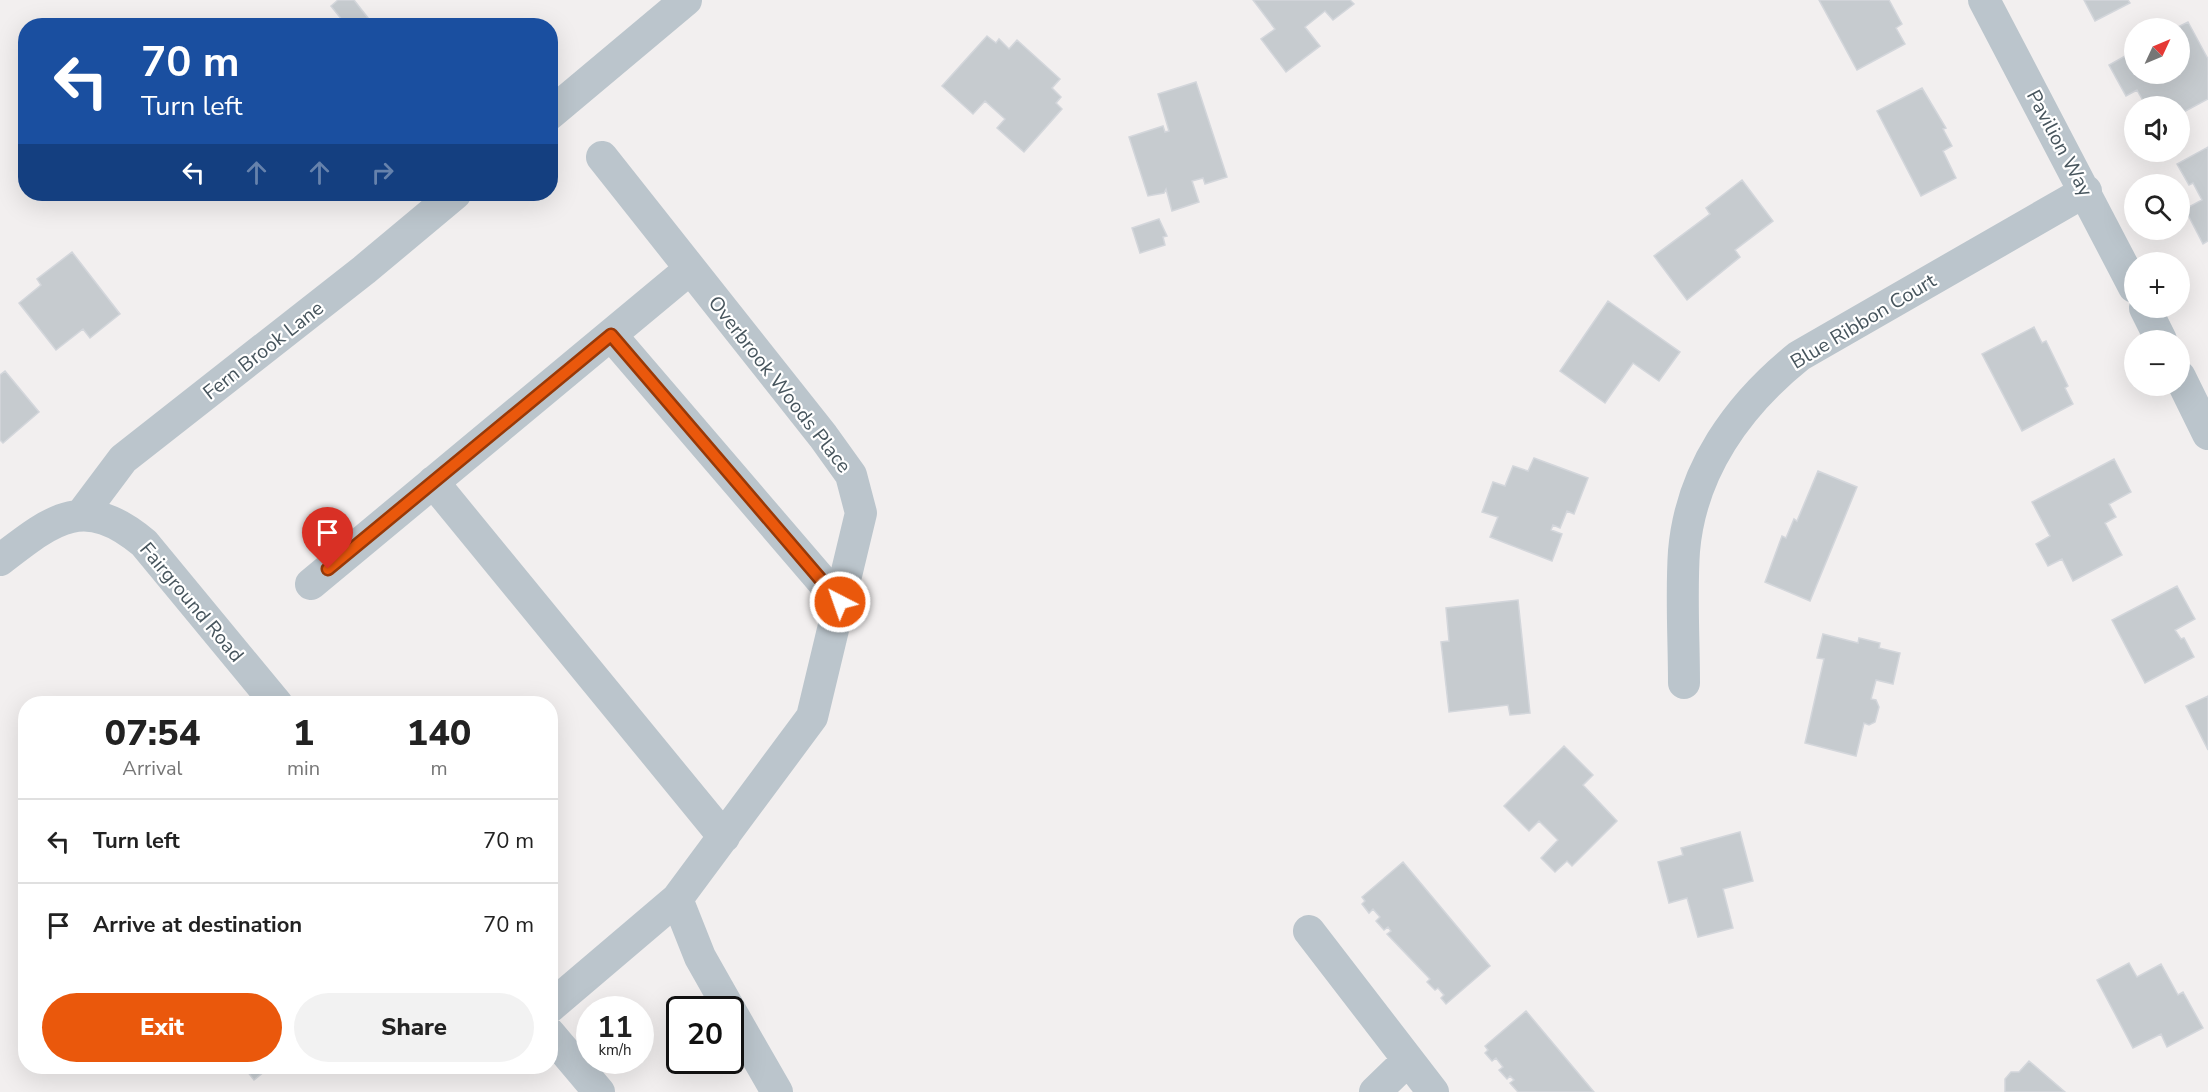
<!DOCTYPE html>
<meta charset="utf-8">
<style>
:root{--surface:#fff;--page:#f2f2f2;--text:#222;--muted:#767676;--line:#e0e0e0;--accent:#ea580c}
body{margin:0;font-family:"Nunito Sans",sans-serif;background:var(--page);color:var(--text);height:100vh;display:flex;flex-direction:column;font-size:22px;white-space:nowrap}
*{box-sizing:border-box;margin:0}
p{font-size:20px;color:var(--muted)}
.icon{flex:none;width:33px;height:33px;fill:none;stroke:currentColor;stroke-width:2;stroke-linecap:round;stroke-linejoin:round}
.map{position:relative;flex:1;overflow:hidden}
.sheet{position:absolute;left:18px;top:696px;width:540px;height:378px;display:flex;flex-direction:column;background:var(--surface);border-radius:24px;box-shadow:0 6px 24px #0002}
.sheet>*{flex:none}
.banner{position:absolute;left:18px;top:18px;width:540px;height:183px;border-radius:24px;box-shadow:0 6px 24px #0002;background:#1a4fa0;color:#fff;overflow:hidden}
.needle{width:39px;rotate:46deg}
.tools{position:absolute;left:2124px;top:18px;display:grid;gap:12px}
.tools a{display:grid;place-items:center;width:66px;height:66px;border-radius:50%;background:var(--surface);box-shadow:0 6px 24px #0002;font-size:30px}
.speed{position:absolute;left:576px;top:996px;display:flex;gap:12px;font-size:30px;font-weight:700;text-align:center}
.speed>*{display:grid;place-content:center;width:78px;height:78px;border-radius:50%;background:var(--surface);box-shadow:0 6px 24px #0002;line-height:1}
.speed small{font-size:15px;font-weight:400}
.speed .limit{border:3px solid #111;border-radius:9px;background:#fff;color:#111}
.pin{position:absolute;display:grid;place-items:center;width:51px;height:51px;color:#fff;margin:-62px -26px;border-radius:50% 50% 50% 0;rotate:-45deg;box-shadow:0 0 6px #0007}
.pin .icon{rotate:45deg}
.me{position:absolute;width:66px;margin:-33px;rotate:319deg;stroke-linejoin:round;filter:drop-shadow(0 0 4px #0008)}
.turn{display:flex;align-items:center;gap:21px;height:126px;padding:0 24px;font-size:27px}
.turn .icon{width:78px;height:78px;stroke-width:2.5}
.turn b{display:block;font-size:42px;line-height:51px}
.lanes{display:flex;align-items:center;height:57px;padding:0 24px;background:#0003;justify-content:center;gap:30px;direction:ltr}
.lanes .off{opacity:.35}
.eta{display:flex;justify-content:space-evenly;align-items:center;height:102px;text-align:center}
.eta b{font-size:36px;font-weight:800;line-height:42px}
.button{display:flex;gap:12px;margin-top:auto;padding:12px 24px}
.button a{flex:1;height:69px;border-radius:36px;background:var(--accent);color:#fff;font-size:24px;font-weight:800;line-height:69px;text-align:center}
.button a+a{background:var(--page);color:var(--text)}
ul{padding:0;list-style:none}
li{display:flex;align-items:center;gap:18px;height:84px;padding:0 24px;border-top:2px solid var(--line)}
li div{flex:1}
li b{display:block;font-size:22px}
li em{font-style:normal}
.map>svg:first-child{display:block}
.building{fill:#c6cbcf;stroke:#d3d6db;stroke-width:1.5}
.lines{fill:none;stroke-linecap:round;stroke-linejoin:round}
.minor{stroke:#bbc5cc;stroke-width:32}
.route-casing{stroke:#983908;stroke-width:15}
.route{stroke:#ea580c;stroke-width:10}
.labels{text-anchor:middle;stroke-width:4.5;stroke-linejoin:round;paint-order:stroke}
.street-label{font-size:20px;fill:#47555d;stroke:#fff}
</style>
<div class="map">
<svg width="2208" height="1092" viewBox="0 0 2208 1092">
<rect width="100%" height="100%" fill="#f2efef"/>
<path class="building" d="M 338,0 L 354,0 L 368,18 L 359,26 L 347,26 L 331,6 Z
M 1253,0 L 1350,0 L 1354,4 L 1333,20 L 1325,11 L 1305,27 L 1320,46 L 1286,72 L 1261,39 L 1275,29 Z
M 1819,0 L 1889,0 L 1902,24 L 1896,28 L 1905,44 L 1857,70 Z
M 2084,0 L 2128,0 L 2130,3 L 2095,21 Z
M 2188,22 L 2208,59 L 2208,99 L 2180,114 L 2180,106 L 2146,106 L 2137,90 L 2126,96 L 2109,65 L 2134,51 L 2134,74 L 2180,74 L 2180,28 L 2176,28 Z
M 987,36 L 996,43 L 999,39 L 1009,49 L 1017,40 L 1060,79 L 1052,88 L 1061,97 L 1056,103 L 1062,109 L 1024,152 L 997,128 L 1005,119 L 985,101 L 973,114 L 942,86 Z
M 1196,82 L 1227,177 L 1205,184 L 1203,178 L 1192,181 L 1199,202 L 1172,211 L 1166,189 L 1164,193 L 1148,196 L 1129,137 L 1163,126 L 1165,132 L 1169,131 L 1158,94 Z
M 1922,88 L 1946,128 L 1943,129 L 1952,146 L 1943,151 L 1956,178 L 1921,196 L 1877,111 Z
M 2208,147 L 2208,241 L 2203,244 L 2185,209 L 2202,200 L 2193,183 L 2189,185 L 2177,164 Z
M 1742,180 L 1773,221 L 1735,250 L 1740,257 L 1687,300 L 1654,256 L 1710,214 L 1706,208 Z
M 1159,219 L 1167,236 L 1163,237 L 1165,245 L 1140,253 L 1132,228 Z
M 72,252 L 120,314 L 90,338 L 83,329 L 56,350 L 19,303 L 41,285 L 37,279 Z
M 1608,301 L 1680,352 L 1659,381 L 1633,363 L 1605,403 L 1560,371 Z
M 2034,327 L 2042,343 L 2046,341 L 2068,386 L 2065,388 L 2073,404 L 2022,431 L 1982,354 Z
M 5,371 L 39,412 L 3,443 L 0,440 L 0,375 Z
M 1534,458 L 1588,478 L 1574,514 L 1567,511 L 1560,528 L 1553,525 L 1551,530 L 1562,534 L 1552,561 L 1490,537 L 1498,517 L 1482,512 L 1493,482 L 1505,486 L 1513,466 L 1528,471 Z
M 2114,459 L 2131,492 L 2109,504 L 2116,517 L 2105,523 L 2122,555 L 2073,581 L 2062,559 L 2048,566 L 2036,544 L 2050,536 L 2032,502 Z
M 1818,471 L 1857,487 L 1810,601 L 1765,582 L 1782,536 L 1786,538 L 1794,519 L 1797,521 Z
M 2177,586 L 2195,619 L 2175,630 L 2181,639 L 2184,638 L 2194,657 L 2145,683 L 2112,620 Z
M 1518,600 L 1530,713 L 1510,715 L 1508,705 L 1449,712 L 1441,642 L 1449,641 L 1446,608 Z
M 1823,634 L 1858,643 L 1859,638 L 1880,643 L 1879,648 L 1900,653 L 1893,684 L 1876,680 L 1871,699 L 1876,700 L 1879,707 L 1875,722 L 1869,725 L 1864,723 L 1856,756 L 1805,743 L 1824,659 L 1817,658 Z
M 2208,696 L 2208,750 L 2186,706 Z
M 1564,746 L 1593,775 L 1583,785 L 1617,821 L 1572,866 L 1567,861 L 1555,872 L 1541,858 L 1558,840 L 1539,821 L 1529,831 L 1504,806 Z
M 1740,832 L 1753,881 L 1723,889 L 1733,928 L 1698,937 L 1687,898 L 1669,903 L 1658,862 L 1683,855 L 1681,848 Z
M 1403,862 L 1490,966 L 1446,1004 L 1441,998 L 1444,995 L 1438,988 L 1435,990 L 1427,982 L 1430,979 L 1387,934 L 1391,931 L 1388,927 L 1384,930 L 1376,921 L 1380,917 L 1373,909 L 1369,913 L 1362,904 L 1365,901 L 1362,897 Z
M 2129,963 L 2137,977 L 2161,964 L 2178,995 L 2183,992 L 2203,1028 L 2167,1047 L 2161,1034 L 2133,1048 L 2097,980 Z
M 1526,1011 L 1594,1092 L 1518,1092 L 1510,1083 L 1514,1080 L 1510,1076 L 1507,1079 L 1499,1070 L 1503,1067 L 1496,1058 L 1492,1061 L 1485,1053 L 1488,1050 L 1485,1046 Z
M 2029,1061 L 2065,1092 L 2005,1092 L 2005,1079 L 2011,1072 L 2019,1072 Z
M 243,1066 L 271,1066 L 254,1080 Z"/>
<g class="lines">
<path class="minor" d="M 1984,0 L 2134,287
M 550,114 L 686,0
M 2145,308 L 2161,340
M 611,335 L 840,602
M 2180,377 L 2208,434
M 433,482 L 724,837
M 81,515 L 123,459 L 364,270 L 455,194
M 0,560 C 53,519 84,493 144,543 L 277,704
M 311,584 L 690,269
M 1684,683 C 1684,640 1681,594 1684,551 C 1691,470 1738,405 1799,356 L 2086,191
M 677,899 L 700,957 L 730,1010
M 1309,931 L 1433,1092
M 550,1007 L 677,899 L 812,717 L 861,513 L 851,475 L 823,436 L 602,157
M 730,1010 L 777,1092
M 550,1034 L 599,1092
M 1375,1092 L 1407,1061"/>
</g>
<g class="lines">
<defs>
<path id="route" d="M 328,569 L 611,335 L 840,602"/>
</defs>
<use href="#route" class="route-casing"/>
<use href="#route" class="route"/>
</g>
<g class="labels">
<g class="street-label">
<text transform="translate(2060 143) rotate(62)" y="7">Pavilion Way</text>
<text transform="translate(1863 321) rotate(-31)" y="7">Blue Ribbon Court</text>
<text transform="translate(263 350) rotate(-38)" y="7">Fern Brook Lane</text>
<text transform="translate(780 384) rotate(52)" y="7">Overbrook Woods Place</text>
<text transform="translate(192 602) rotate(50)" y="7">Fairground Road</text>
</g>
</g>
</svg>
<div class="tools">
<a><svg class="needle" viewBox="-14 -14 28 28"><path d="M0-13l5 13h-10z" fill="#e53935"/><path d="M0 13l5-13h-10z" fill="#767676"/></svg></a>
<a><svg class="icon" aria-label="sound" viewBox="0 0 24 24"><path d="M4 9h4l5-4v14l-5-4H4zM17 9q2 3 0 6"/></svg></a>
<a><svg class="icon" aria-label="search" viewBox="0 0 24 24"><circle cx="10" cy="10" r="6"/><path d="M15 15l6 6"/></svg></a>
<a>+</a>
<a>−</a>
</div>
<div class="speed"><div>11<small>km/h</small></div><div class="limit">20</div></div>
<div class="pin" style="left:328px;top:569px;background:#d93025"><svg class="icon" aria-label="arrive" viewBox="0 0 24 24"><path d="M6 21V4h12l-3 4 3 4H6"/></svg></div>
<svg class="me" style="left:840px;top:602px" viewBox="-20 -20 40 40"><circle r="17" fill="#ea580c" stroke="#fff" stroke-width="3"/><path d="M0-11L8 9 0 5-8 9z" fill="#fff"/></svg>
<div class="banner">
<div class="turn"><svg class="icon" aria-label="left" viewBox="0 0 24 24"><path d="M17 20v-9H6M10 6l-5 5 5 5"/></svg><div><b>70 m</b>Turn left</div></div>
<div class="lanes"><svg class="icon" aria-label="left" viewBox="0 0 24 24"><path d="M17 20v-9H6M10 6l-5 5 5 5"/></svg><svg class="icon off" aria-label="ahead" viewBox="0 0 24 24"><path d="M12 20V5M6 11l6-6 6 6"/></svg><svg class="icon off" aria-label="ahead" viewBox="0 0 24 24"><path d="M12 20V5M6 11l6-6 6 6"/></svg><svg class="icon off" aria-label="right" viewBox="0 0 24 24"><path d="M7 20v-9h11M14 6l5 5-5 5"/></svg></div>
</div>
<section class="sheet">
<div class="eta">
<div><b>07:54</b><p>Arrival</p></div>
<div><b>1</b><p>min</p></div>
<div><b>140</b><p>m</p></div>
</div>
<ul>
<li><svg class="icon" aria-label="left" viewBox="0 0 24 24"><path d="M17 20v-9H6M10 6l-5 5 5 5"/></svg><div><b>Turn left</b></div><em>70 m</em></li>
<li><svg class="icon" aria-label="arrive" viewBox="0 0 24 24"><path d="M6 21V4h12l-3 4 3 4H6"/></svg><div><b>Arrive at destination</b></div><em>70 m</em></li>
</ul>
<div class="button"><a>Exit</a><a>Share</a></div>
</section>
</div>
